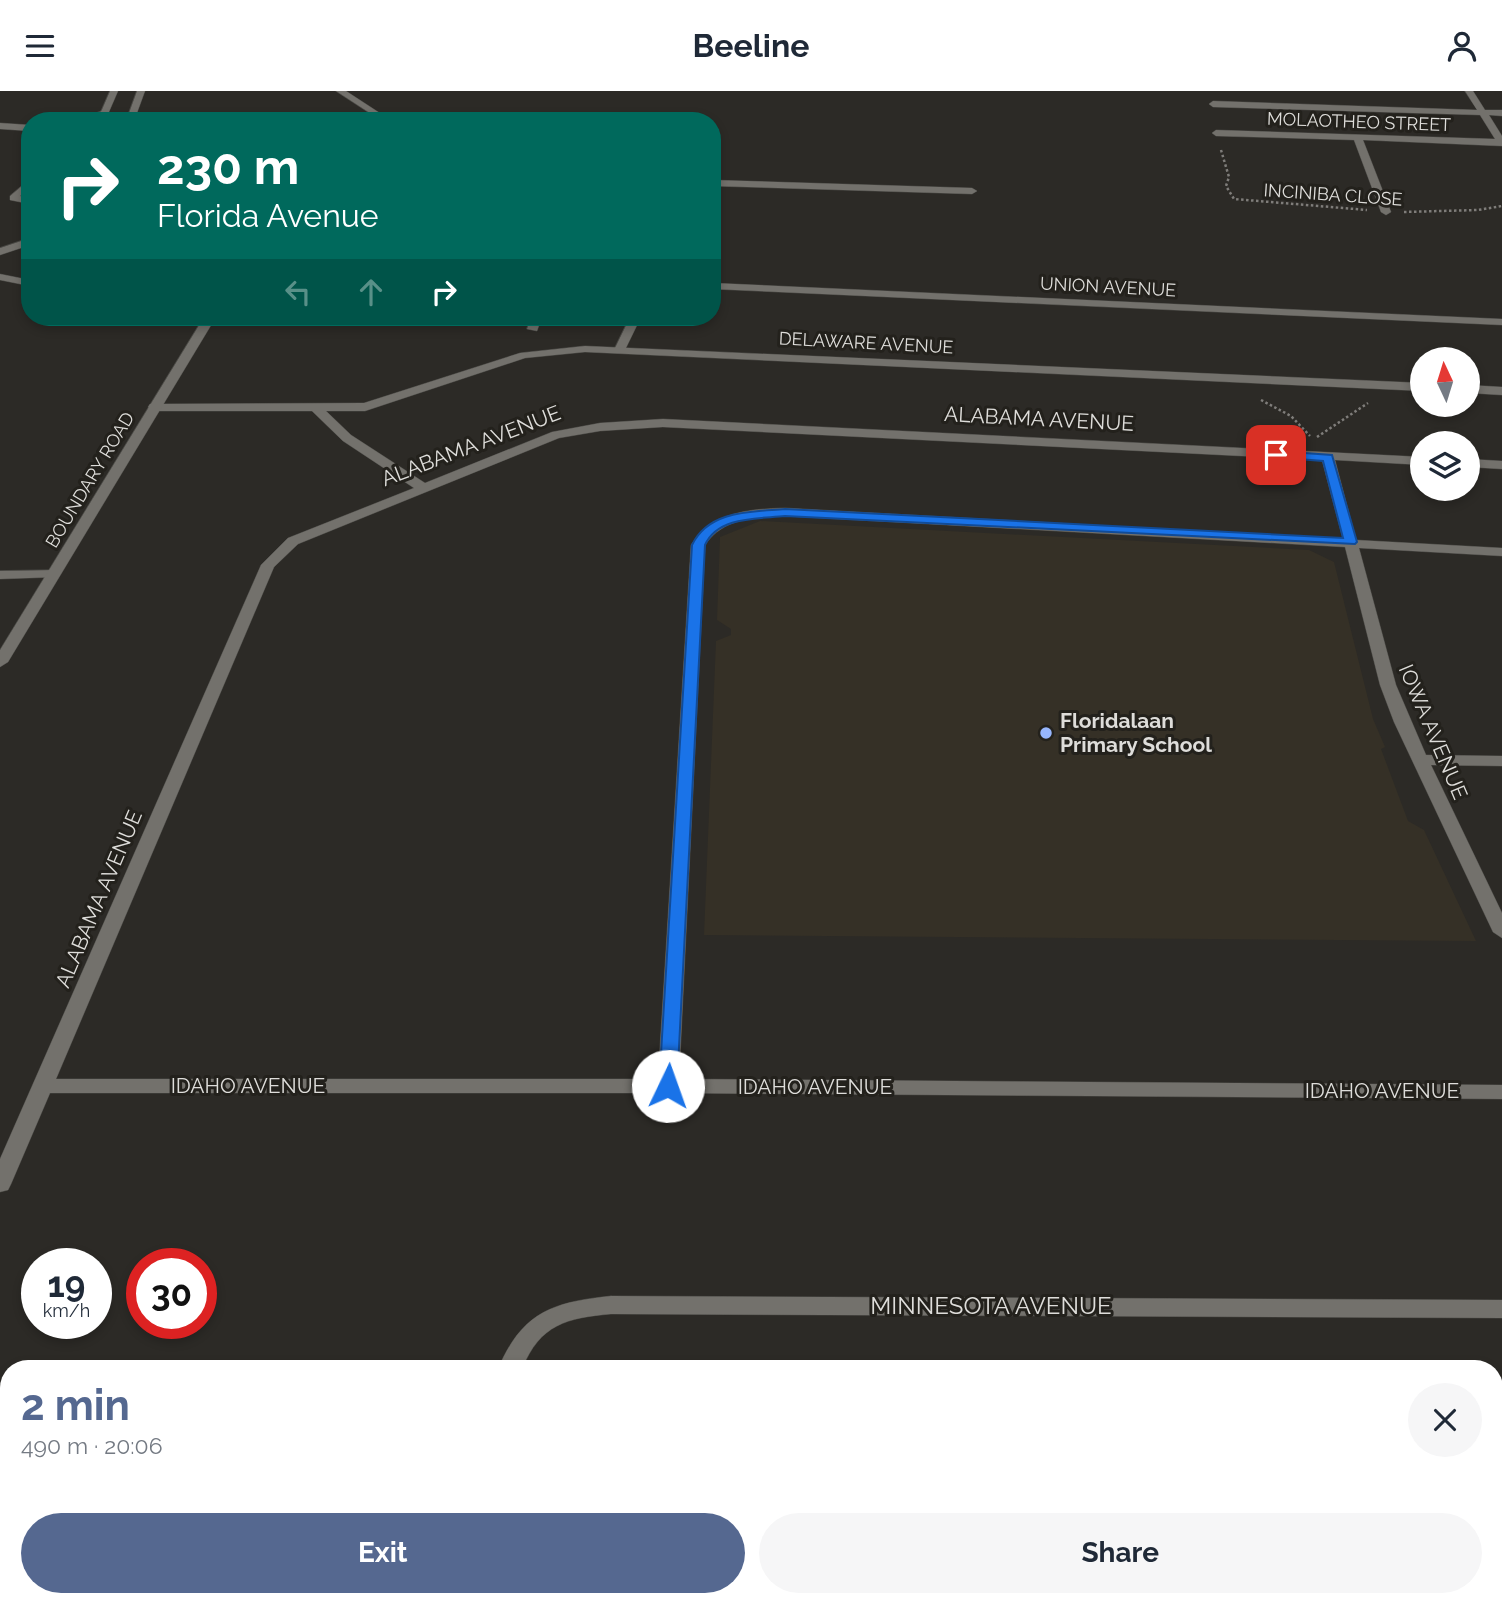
<!DOCTYPE html>
<meta charset="utf-8">
<style>
:root{--surface:#fff;--page:#f6f6f7;--text:#1f2937;--muted:#747a83;--accent:#556890}
body{margin:0;font-family:Raleway,sans-serif;background:var(--page);color:var(--text);height:100vh;display:flex;flex-direction:column;font-size:26px;white-space:nowrap}
*{box-sizing:border-box;margin:0}
p{font-size:23px;color:var(--muted)}
.icon{flex:none;width:38px;height:38px;fill:none;stroke:currentColor;stroke-width:2;stroke-linecap:round;stroke-linejoin:round}
.map{position:relative;flex:1;overflow:hidden}
.panel{position:absolute;left:0px;top:1269px;width:1503px;height:247px;display:flex;flex-direction:column;background:var(--surface);border-radius:28px 28px 0 0;box-shadow:0 4px 10px #0003}
.panel>*{flex:none}
.banner{position:absolute;left:21px;top:21px;width:700px;height:214px;border-radius:28px;box-shadow:0 4px 10px #0003;background:#00695c;color:#fff;overflow:hidden}
.needle{width:46px;rotate:356deg}
.fabs{position:absolute;left:1410px;top:256px;display:grid;gap:14px}
.fabs a{display:grid;place-items:center;width:70px;height:70px;border-radius:50%;background:var(--surface);box-shadow:0 4px 10px #0003;font-size:35px}
.speed{position:absolute;left:21px;top:1157px;display:flex;gap:14px;font-size:35px;font-weight:700;text-align:center}
.speed>*{display:grid;place-content:center;width:91px;height:91px;border-radius:50%;background:var(--surface);box-shadow:0 4px 10px #0003;line-height:1}
.speed small{font-size:18px;font-weight:400}
.speed .limit{border:10px solid #d22;background:#fff;color:#111}
.pin{position:absolute;display:grid;place-items:center;width:60px;height:60px;color:#fff;margin:-30px;border-radius:14px;box-shadow:0 4px 10px #0006}
.me{position:absolute;width:77px;margin:-38px;rotate:3deg;stroke-linejoin:round;filter:drop-shadow(0 0 5px #0008)}
.turn{display:flex;align-items:center;gap:24px;height:147px;padding:0 21px;font-size:32px}
.turn .icon{width:91px;height:91px;stroke-width:2.5}
.turn b{display:block;font-size:49px;line-height:60px}
.lanes{display:flex;align-items:center;height:66px;padding:0 21px;background:#0003;justify-content:center;gap:35px;direction:ltr}
.lanes .off{opacity:.35}
.round{display:grid;place-items:center;flex:none;width:74px;height:74px;border-radius:37px;background:var(--page)}
.overview{display:flex;align-items:center;justify-content:space-between;height:119px;padding:0 21px}
h1{font-size:42px;font-weight:700;line-height:52px;color:var(--accent)}
.primary-button{display:flex;gap:14px;margin-top:auto;padding:14px 21px}
.primary-button a{flex:1;height:80px;border-radius:42px;background:var(--accent);color:#fff;font-size:28px;font-weight:700;line-height:80px;text-align:center}
.primary-button a+a{background:var(--page);color:var(--text)}
header{display:flex;justify-content:space-between;align-items:center;height:91px;padding:0 21px;background:var(--surface);font-size:32px;font-weight:700}
.map>svg:first-child{display:block}
.built{fill:#353026}
.lines{fill:none;stroke-linecap:round;stroke-linejoin:round}
.service-casing{stroke:#494844;stroke-width:1}
.minor-casing{stroke:#494844;stroke-width:1}
.tertiary-casing{stroke:#494844;stroke-width:1}
.path{stroke:#7f7d7a;stroke-width:2.5;stroke-dasharray:2.5 2.5;stroke-linecap:butt}
.service{fill:#73716c;fill-rule:evenodd}
.minor{fill:#73716c;fill-rule:evenodd}
.tertiary{fill:#73716c;fill-rule:evenodd}
.route{fill:#1a73e8;stroke:#114b97;stroke-width:2}
.poi-dot{fill:#97b6fd;stroke:#23211c;stroke-width:2.5}
.labels{text-anchor:middle;stroke-width:6;stroke-linejoin:round;paint-order:stroke}
.far-street-label{font-size:18px;fill:#deddda;stroke:#23211c}
.street-label{font-size:21px;fill:#deddda;stroke:#23211c}
.poi-label{font-size:21px;font-weight:bold;fill:#deddda;stroke:#23211c;text-anchor:start}
.near-street-label{font-size:24px;fill:#deddda;stroke:#23211c}
</style>
<header><svg class="icon" aria-label="menu" viewBox="0 0 24 24"><path d="M4 6h16M4 12h16M4 18h16"/></svg>Beeline<svg class="icon" aria-label="person" viewBox="0 0 24 24"><circle cx="12" cy="8" r="4"/><path d="M4 21q1-7 8-7t8 7"/></svg></header>
<div class="map">
<svg width="1502" height="1514" viewBox="0 0 1502 1514">
<rect width="100%" height="100%" fill="#2c2a26"/>
<path class="built" d="M 760,430 L 1309,459 L 1334,471 L 1373,628 L 1385,656 L 1381,658 L 1408,730 L 1424,739 L 1476,850 L 704,844 L 716,550 L 731,544 L 731,538 L 717,529 L 720,446 Z"/>
<g class="lines">
<defs>
<path id="service" d="M 30,88 L 30,96 L 20,105 L 30,107 L 30,113 L 10,109 L 10,105 Z
M 712,89 L 972,97 L 977,100 L 972,103 L 712,95 Z
M 531,226 L 542,226 L 537,240 L 527,238 Z
M 630,226 L 641,226 L 624,261 L 616,261 L 614,259 Z"/>
<path id="minor" d="M 336,0 L 346,0 L 392,30 L 382,30 Z
M 1465,0 L 1473,0 L 1485,19 L 1502,19 L 1502,25 L 1489,24 L 1502,45 L 1502,55 L 1363,49 L 1391,121 L 1386,124 L 1381,121 L 1354,49 L 1216,45 L 1212,42 L 1216,39 L 1495,48 L 1480,24 L 1213,16 L 1209,13 L 1213,10 L 1477,19 Z
M 105,19 L 108,24 L 88,30 L 74,30 Z
M 0,32 L 30,34 L 30,40 L 0,38 Z
M 585,255 L 1423,292 L 1423,300 L 585,261 L 525,267 L 365,320 L 326,320 L 351,344 L 425,392 L 552,341 L 600,332 L 663,328 L 1423,366 L 1423,374 L 1335,369 L 1356,449 L 1502,457 L 1502,465 L 1359,457 L 1396,594 L 1426,664 L 1502,665 L 1502,675 L 1431,674 L 1502,822 L 1502,847 L 1493,841 L 1394,631 L 1380,594 L 1345,456 L 785,425 C 755,426 723,427 705,454 L 679,988 L 1502,994 L 1502,1008 L 668,1002 L 50,1002 L 11,1093 L 8,1099 L 0,1101 L 0,1068 L 261,474 L 288,447 L 414,397 L 343,350 L 312,320 L 154,320 L 148,316 L 150,313 L 364,312 L 520,262 ZM 663,336 L 1322,369 L 1343,448 L 785,417 C 748,418 713,421 691,454 L 658,988 L 56,988 L 274,476 L 298,453 L 559,347 L 600,340 Z
M 1468,294 L 1502,296 L 1502,304 L 1468,302 Z
M 1468,368 L 1502,370 L 1502,378 L 1468,376 Z
M 53,479 L 60,483 L 58,486 L 0,488 L 0,480 Z
M 611,1205 L 1502,1209 L 1502,1227 L 611,1223 C 567,1227 540,1233 522,1278 L 498,1278 C 522,1221 553,1211 611,1205 Z
M 1494,1489 L 1502,1489 L 1502,1513 L 1494,1513 L 1483,1507 L 1494,1507 Z"/>
<path id="tertiary" d="M 110,0 L 118,0 L 105,30 L 97,30 Z
M 137,0 L 145,0 L 134,30 L 126,30 Z
M 30,147 L 30,154 L 0,164 L 0,157 Z
M 0,183 L 30,189 L 30,195 L 0,189 Z
M 712,192 L 1502,228 L 1502,234 L 712,198 Z
M 204,226 L 216,226 L 8,571 L 0,576 L 0,559 Z"/>
</defs>
<use href="#service" class="service-casing"/>
<use href="#minor" class="minor-casing"/>
<use href="#tertiary" class="tertiary-casing"/>
<path class="path" d="M 1221,59 L 1229,86 L 1226,95 L 1234,108 L 1367,119
M 1404,121 L 1478,119 L 1502,115
M 1261,309 L 1291,325 L 1310,345
M 1317,346 L 1368,312"/>
<use href="#service" class="service"/>
<use href="#minor" class="minor"/>
<use href="#tertiary" class="tertiary"/>
</g>
<path class="route" d="M 1276,360 L 1332,364 L 1357,451 L 1355,453 L 785,425 C 758,428 718,425 705,454 L 677,995 L 675,1000 L 661,1000 L 659,995 L 692,454 C 709,419 751,421 785,418 L 1343,447 L 1323,370 L 1272,366 L 1272,361 Z"/>
<circle class="poi-dot" cx="1046" cy="642" r="7"/>
<g class="labels">
<g class="far-street-label">
<text transform="translate(1359 31) rotate(2)" y="6">MOLAOTHEO STREET</text>
<text transform="translate(1333 104) rotate(4)" y="6">INCINIBA CLOSE</text>
<text transform="translate(1108 196) rotate(3)" y="6">UNION AVENUE</text>
<text transform="translate(866 252) rotate(3)" y="6">DELAWARE AVENUE</text>
<text transform="translate(90 389) rotate(-59)" y="6">BOUNDARY ROAD</text>
</g>
<g class="street-label">
<text transform="translate(1039 328) rotate(3)" y="7">ALABAMA AVENUE</text>
<text transform="translate(471 355) rotate(-21)" y="7">ALABAMA AVENUE</text>
<text transform="translate(1433 641) rotate(67)" y="7">IOWA AVENUE</text>
<text transform="translate(99 808) rotate(-67)" y="7">ALABAMA AVENUE</text>
<text x="248" y="1002">IDAHO AVENUE</text>
<text x="815" y="1003">IDAHO AVENUE</text>
<text x="1382" y="1007">IDAHO AVENUE</text>
</g>
<g class="poi-label">
<text x="1060" y="637">Floridalaan<tspan x="1060" dy="24">Primary School</tspan></text>
</g>
<g class="near-street-label">
<text x="991" y="1223">MINNESOTA AVENUE</text>
</g>
</g>
</svg>
<div class="fabs">
<a><svg class="needle" viewBox="-14 -14 28 28"><path d="M0-13l5 13h-10z" fill="#e53935"/><path d="M0 13l5-13h-10z" fill="#747a83"/></svg></a>
<a><svg class="icon" aria-label="layers" viewBox="0 0 24 24"><path d="M12 4l9 5-9 5-9-5zM3 14l9 5 9-5"/></svg></a>
</div>
<div class="speed"><div>19<small>km/h</small></div><div class="limit">30</div></div>
<div class="pin" style="left:1276px;top:364px;background:#d93025"><svg class="icon" aria-label="arrive" viewBox="0 0 24 24"><path d="M6 21V4h12l-3 4 3 4H6"/></svg></div>
<svg class="me" style="left:668px;top:995px" viewBox="-20 -20 40 40"><circle r="19" fill="#fff"/><path d="M0-13L10 11 0 6-10 11z" fill="#1a73e8"/></svg>
<div class="banner">
<div class="turn"><svg class="icon" aria-label="right" viewBox="0 0 24 24"><path d="M7 20v-9h11M14 6l5 5-5 5"/></svg><div><b>230 m</b>Florida Avenue</div></div>
<div class="lanes"><svg class="icon off" aria-label="left" viewBox="0 0 24 24"><path d="M17 20v-9H6M10 6l-5 5 5 5"/></svg><svg class="icon off" aria-label="ahead" viewBox="0 0 24 24"><path d="M12 20V5M6 11l6-6 6 6"/></svg><svg class="icon" aria-label="right" viewBox="0 0 24 24"><path d="M7 20v-9h11M14 6l5 5-5 5"/></svg></div>
</div>
<section class="panel">
<div class="overview"><div><h1>2 min</h1><p>490 m · 20:06</p></div><a class="round"><svg class="icon" aria-label="close" viewBox="0 0 24 24"><path d="M6 6l12 12M18 6L6 18"/></svg></a></div>
<div class="primary-button"><a>Exit</a><a>Share</a></div>
</section>
</div>
